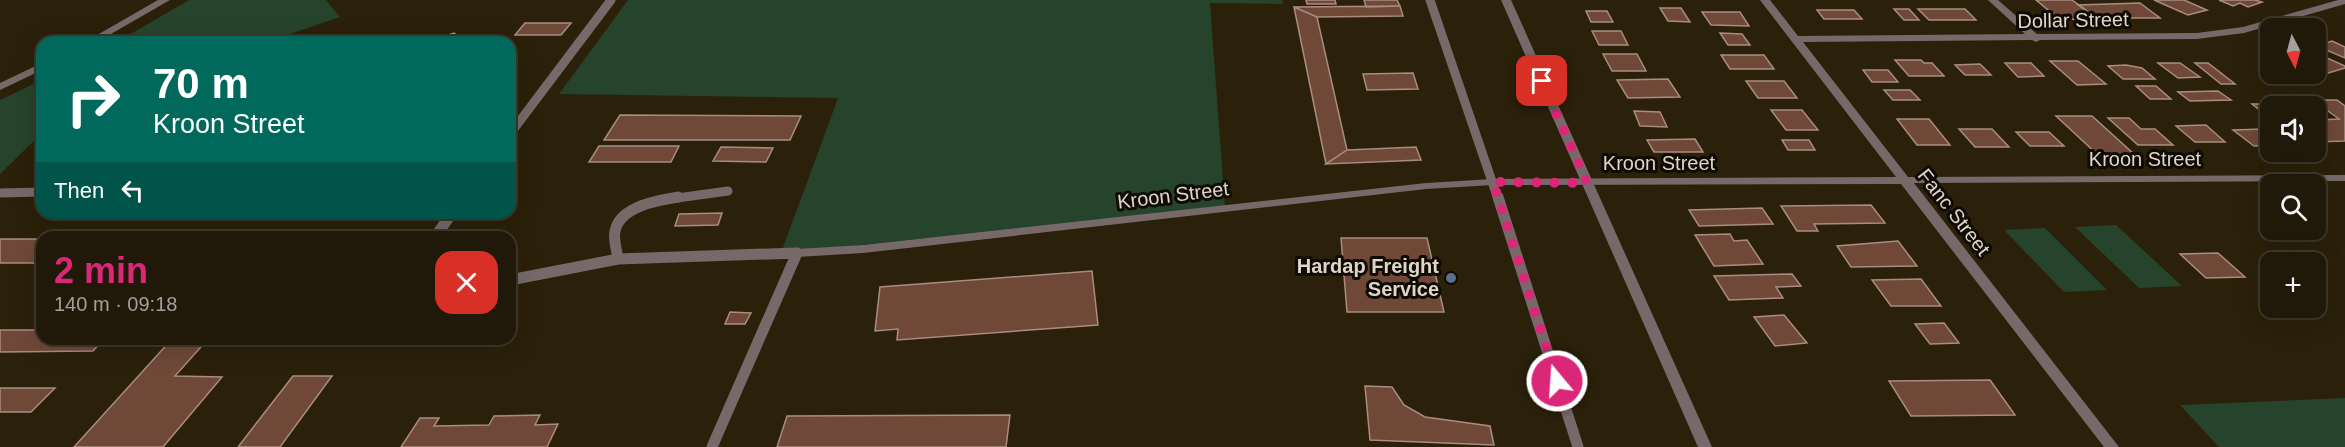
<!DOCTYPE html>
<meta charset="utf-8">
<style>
:root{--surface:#201808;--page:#282112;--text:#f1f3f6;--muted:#a2a09c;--line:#3d3729;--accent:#db2777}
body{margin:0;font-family:Helvetica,sans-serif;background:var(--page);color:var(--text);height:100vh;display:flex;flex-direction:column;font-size:22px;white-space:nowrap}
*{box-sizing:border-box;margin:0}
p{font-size:20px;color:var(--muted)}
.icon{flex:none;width:33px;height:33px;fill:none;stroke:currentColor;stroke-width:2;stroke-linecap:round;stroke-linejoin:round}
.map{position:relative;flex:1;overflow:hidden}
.sheet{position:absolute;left:36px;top:231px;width:480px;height:114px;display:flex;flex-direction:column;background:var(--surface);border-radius:18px;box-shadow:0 6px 24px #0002,0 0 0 2px var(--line)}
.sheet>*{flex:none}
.banner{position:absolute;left:36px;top:36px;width:480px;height:183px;border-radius:18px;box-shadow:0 6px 24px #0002,0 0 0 2px var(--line);background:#00695c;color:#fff;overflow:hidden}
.needle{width:39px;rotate:174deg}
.fabs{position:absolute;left:2260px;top:18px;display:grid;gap:12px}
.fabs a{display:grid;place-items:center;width:66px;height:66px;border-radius:12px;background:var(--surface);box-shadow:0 6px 24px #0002,0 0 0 2px var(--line);font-size:30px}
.pin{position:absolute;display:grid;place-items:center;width:51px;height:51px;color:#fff;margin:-26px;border-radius:12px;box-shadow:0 3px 9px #0006}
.me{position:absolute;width:66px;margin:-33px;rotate:342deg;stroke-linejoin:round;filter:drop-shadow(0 0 4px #0008)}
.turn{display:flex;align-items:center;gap:21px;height:126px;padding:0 18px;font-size:27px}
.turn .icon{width:78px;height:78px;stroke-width:2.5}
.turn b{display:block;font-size:42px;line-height:51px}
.then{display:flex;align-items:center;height:57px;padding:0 18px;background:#0003;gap:12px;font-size:22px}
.round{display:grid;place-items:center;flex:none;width:63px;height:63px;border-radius:18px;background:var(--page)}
.headline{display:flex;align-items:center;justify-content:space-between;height:102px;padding:0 18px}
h1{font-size:36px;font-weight:800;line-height:45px;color:var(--accent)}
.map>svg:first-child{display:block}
.green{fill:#26432c}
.building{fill:#6f4838;stroke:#a98c81;stroke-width:1.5}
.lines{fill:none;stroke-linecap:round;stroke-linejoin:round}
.service-far1{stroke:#776969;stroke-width:9}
.service{stroke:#776969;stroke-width:11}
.minor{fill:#776969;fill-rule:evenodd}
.tertiary{fill:#776969;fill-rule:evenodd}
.route{stroke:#db2777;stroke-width:10;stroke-dasharray:0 18}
.service-dot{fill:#5c6f8a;stroke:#0f0a03;stroke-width:2}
.labels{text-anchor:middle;stroke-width:6;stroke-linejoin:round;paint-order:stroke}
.street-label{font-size:20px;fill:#ddd6c9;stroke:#0f0a03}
.poi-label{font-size:20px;font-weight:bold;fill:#ddd6c9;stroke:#0f0a03;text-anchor:end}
</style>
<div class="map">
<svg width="2345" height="447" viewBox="0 0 2345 447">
<rect width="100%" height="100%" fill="#2b200a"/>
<path class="green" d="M 189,0 L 326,0 L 340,17 L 266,42 L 117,42 Z
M 628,0 L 1282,0 L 1283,4 L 1210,3 L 1225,208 L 781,253 L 838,98 L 559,94 Z
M 42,80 L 42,133 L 0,174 L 0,100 Z
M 2116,225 L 2182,286 L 2139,288 L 2075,227 Z
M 2045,228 L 2107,290 L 2064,292 L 2004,230 Z
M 2345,398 L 2345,447 L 2219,447 L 2180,405 Z"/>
<path class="building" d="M 1306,0 L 1335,0 L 1336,4 L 1307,4 Z
M 1364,0 L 1397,0 L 1400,6 L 1366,7 Z
M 2036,0 L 2072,0 L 2097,18 L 2060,20 Z
M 2154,0 L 2184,0 L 2207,10 L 2188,15 Z
M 2219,0 L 2255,0 L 2262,2 L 2248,7 L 2240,3 L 2233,6 Z
M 2140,3 L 2160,18 L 2097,18 L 2078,5 Z
M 1400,6 L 1403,16 L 1317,17 L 1294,7 Z
M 1294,7 L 1317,17 L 1347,150 L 1326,164 Z
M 1660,8 L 1681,8 L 1690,22 L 1668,21 Z
M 1894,9 L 1909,9 L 1919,20 L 1904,20 Z
M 1918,9 L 1965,9 L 1976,20 L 1929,20 Z
M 1817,10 L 1854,10 L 1862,19 L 1824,19 Z
M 1586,11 L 1607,11 L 1613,22 L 1591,22 Z
M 1702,12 L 1740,12 L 1749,26 L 1711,25 Z
M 525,23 L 571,23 L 561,35 L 515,35 Z
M 1592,31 L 1621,31 L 1628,45 L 1599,45 Z
M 454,33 L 465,42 L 428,42 Z
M 1720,33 L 1742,34 L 1750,45 L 1728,45 Z
M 2332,41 L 2345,47 L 2345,58 L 2317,46 Z
M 2316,53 L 2345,66 L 2345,68 L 2325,74 L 2316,70 Z
M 1603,54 L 1637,54 L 1646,71 L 1612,71 Z
M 1721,55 L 1764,55 L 1774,69 L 1730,69 Z
M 1895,60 L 1921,60 L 1924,63 L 1932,63 L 1944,76 L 1909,76 Z
M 2050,61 L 2078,61 L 2106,84 L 2077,85 Z
M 2005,63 L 2031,63 L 2044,76 L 2018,77 Z
M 2158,63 L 2180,63 L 2200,77 L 2178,78 Z
M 2195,63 L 2208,63 L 2235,84 L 2221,84 Z
M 1980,64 L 1991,75 L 1965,75 L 1955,65 Z
M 2126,65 L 2142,68 L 2155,79 L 2123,79 L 2108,66 Z
M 1863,70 L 1888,70 L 1898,82 L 1872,82 Z
M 1413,73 L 1418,89 L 1367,90 L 1363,74 Z
M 1668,79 L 1680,97 L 1628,98 L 1617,80 Z
M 1746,81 L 1784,81 L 1797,98 L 1758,98 Z
M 2136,86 L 2156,86 L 2171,99 L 2150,99 Z
M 1884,90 L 1910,90 L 1920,100 L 1893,100 Z
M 2218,91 L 2231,100 L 2190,101 L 2178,92 Z
M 2313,100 L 2337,100 L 2345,106 L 2345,141 L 2316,142 L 2316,127 L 2324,127 L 2316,120 L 2339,119 Z
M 2252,104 L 2276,104 L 2279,106 L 2271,106 L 2271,119 Z
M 1771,110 L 1802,110 L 1818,130 L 1786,130 Z
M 1634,111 L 1660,112 L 1667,127 L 1640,126 Z
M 620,115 L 801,116 L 790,140 L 604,140 Z
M 2056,116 L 2092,116 L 2135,155 L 2098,155 Z
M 2108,118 L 2129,118 L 2141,129 L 2155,129 L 2173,145 L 2138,145 Z
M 1897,119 L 1929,119 L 1950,145 L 1917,145 Z
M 2206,125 L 2225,142 L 2195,142 L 2176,126 Z
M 1959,129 L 1992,129 L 2009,147 L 1975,147 Z
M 2264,129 L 2271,134 L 2271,145 L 2254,146 L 2233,130 Z
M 2016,132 L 2049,132 L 2064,146 L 2030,146 Z
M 1695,139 L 1703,152 L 1654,152 L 1647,140 Z
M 1782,140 L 1809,140 L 1815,150 L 1788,150 Z
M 599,146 L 679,146 L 671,162 L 589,162 Z
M 721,147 L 773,148 L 766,162 L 713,161 Z
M 1416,147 L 1421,160 L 1326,164 L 1347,150 Z
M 1871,205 L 1885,223 L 1814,224 L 1818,231 L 1797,231 L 1781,206 Z
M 1762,208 L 1773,224 L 1699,226 L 1689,210 Z
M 722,213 L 718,225 L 675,226 L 679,214 Z
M 1730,234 L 1734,241 L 1747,240 L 1763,264 L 1714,266 L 1695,235 Z
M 1341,238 L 1427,238 L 1444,312 L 1347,312 Z
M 0,239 L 42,239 L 42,263 L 0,263 Z
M 1898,241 L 1917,266 L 1851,267 L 1837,246 Z
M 2218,253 L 2245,277 L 2206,278 L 2180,254 Z
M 1092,271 L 1098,325 L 897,340 L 898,329 L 875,331 L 880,287 Z
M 1792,274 L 1801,286 L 1776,287 L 1783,298 L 1729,300 L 1714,276 Z
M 1921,279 L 1941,306 L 1891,306 L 1872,280 Z
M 730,312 L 751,313 L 745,324 L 725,324 Z
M 1784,315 L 1807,343 L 1775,346 L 1754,317 Z
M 1944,323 L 1959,343 L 1930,344 L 1915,324 Z
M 0,330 L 42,330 L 42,339 L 104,339 L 93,351 L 0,352 Z
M 172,339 L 208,339 L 175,376 L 222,377 L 163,447 L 74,447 Z
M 293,376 L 332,376 L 280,447 L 238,447 Z
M 1990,380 L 2015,415 L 1911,416 L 1889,381 Z
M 1365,386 L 1392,387 L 1404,405 L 1425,417 L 1490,426 L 1494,445 L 1370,440 Z
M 0,388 L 55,388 L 31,412 L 0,412 Z
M 540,415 L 535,425 L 558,424 L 547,447 L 401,447 L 420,418 L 439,418 L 434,426 L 489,425 L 494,416 Z
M 1010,415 L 1006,447 L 777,447 L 787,416 Z"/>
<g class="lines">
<path class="service-far1" d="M 1430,0 L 1498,199
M 510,134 L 611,0
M 0,193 L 42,192
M 670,199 L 728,191"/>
<path class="service" d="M 678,197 C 659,200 620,206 615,231 C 613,239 617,251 618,259 L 797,253 L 712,447
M 1498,197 L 1578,447
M 435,237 L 452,213
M 510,280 L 618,259"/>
<path class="minor" d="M 158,0 L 170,0 L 97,42 L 85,42 Z
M 1760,0 L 1770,0 L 1798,36 L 2025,34 L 1988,0 L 1998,0 L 2037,34 L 2197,33 L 2243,27 L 2338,0 L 2345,0 L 2345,4 L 2244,33 L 2197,39 L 2040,40 L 2036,42 L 2032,40 L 1803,42 L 1908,177 L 2345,175 L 2345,181 L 1914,183 L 2119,447 L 2104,447 L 1901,184 L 1493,185 L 1426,189 L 863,253 L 797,257 L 791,253 L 797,249 L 863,245 L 1426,183 L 1493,179 L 1896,177 Z
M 42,63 L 42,70 L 0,90 L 0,83 Z"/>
<path class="tertiary" d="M 1501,0 L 1511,0 L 1712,447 L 1698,447 Z"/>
</g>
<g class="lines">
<path class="route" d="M 1542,81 L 1587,183 L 1493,182 L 1557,381"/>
</g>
<circle class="service-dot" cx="1451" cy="278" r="6"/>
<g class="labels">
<g class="street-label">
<text transform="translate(2073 20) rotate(-1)" y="7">Dollar Street</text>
<text x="2145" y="166">Kroon Street</text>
<text x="1659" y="170">Kroon Street</text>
<text transform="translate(1173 195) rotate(-7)" y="7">Kroon Street</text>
<text transform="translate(1954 212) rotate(52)" y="7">Fanc Street</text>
</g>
<g class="poi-label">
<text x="1439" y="273">Hardap Freight<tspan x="1439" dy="23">Service</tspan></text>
</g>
</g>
</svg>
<div class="fabs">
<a><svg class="needle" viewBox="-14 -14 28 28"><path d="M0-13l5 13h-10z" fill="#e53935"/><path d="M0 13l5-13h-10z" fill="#a2a09c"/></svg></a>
<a><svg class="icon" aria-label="sound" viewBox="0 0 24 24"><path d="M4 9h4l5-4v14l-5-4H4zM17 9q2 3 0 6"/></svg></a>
<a><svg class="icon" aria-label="search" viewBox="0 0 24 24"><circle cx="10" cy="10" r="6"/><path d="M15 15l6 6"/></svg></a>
<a>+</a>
</div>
<div class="pin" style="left:1542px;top:81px;background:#d93025"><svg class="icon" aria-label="arrive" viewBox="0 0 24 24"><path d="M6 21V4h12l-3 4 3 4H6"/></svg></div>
<svg class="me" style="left:1557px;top:381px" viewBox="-20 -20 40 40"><circle r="17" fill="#db2777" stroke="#fff" stroke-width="3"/><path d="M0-11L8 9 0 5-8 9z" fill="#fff"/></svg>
<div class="banner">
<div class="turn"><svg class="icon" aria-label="right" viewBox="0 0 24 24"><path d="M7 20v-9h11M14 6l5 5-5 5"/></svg><div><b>70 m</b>Kroon Street</div></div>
<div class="then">Then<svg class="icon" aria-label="left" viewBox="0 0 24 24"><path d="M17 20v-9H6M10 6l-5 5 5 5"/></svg></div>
</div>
<section class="sheet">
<div class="headline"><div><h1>2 min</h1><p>140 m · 09:18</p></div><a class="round" style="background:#d93025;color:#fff"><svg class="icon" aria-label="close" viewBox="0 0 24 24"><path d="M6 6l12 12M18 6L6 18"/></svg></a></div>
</section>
</div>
